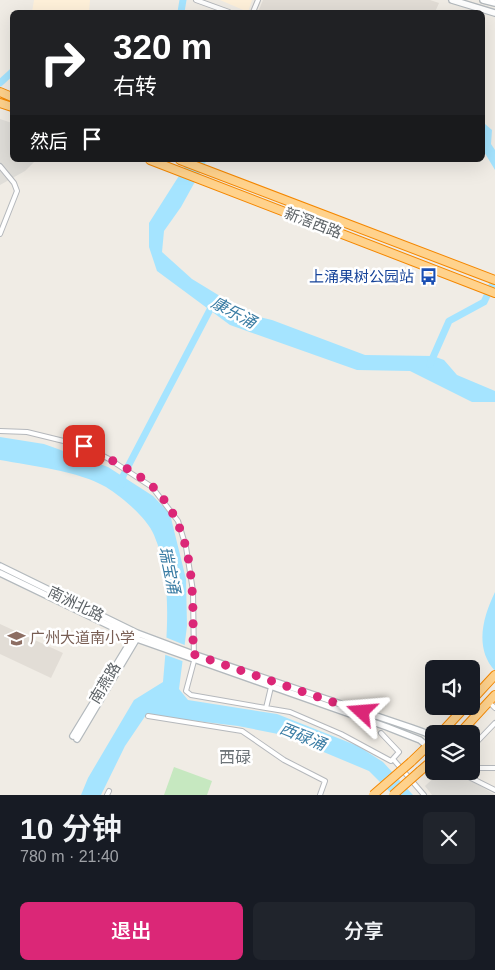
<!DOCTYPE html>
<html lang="zh">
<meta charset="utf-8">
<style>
:root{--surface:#171b24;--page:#20242c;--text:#f1f3f6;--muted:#9ea1a6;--accent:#db2777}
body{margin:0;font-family:Helvetica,"Noto Sans SC",sans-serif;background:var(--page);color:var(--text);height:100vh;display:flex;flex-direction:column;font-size:19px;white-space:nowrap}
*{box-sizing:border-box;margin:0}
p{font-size:16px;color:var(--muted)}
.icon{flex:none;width:28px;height:28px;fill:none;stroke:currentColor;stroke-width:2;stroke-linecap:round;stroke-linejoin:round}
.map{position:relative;height:795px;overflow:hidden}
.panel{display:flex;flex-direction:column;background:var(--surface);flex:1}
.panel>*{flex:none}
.guide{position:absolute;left:10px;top:10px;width:475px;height:152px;border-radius:8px;box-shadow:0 5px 20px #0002;background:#202124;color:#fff;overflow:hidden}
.buttons{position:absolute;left:425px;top:660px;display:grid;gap:10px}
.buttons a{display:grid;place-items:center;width:55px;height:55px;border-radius:8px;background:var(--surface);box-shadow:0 5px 20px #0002;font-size:25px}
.pin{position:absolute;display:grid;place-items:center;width:42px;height:42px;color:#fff;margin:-21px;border-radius:10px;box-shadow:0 2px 8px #0006}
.me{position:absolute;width:55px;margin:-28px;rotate:289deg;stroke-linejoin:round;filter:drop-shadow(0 0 4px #0008)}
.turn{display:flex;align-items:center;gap:18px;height:105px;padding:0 20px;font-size:22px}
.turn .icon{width:65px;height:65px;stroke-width:2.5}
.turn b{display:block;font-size:35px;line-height:42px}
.then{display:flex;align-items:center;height:48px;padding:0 20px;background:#0003;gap:10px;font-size:19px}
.round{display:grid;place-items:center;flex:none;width:52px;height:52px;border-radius:8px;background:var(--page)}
.summary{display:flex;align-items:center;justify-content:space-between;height:85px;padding:0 20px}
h1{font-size:30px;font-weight:600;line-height:38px}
.cta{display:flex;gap:10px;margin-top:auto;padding:10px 20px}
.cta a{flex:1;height:58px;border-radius:8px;background:var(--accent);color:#fff;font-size:20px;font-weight:600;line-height:58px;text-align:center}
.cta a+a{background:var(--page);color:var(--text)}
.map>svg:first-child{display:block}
.commercial{fill:#fff1da}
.industrial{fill:#e0ded9}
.education{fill:#e2ddd6}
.green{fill:#c6e8c0}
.water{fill:#a5e4ff}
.pier{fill:#f0ece5}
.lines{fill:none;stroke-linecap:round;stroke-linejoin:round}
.river{stroke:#a5e4ff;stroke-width:7}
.street-casing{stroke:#b5b8bc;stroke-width:6}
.secondary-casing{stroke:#b3b9bd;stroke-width:8}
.highway-casing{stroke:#f48700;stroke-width:10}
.street{stroke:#fff;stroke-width:4}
.secondary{stroke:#fff;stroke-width:5.5}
.highway{stroke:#ffd28c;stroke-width:8}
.highway-bridge-casing{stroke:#f48700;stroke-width:10;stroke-linecap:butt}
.highway-bridge{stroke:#ffd28c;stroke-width:8}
.route{stroke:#db2777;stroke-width:9;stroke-dasharray:0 16.2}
.labels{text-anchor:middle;stroke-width:5;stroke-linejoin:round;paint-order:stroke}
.street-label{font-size:15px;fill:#5c6266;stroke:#fff}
.transit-label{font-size:15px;fill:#164399;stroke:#fff;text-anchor:end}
.education-label{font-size:15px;fill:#785e54;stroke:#fff;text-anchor:start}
.water-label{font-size:16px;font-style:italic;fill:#387ba3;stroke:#fff}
.neighbourhood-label{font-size:16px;fill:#6d7478;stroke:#fff}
</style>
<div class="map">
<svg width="495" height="795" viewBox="0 0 495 795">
<rect width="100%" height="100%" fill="#f0ece5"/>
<path class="commercial" d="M 34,0 L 90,0 L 89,12 L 32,12 Z
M 220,0 L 252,0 L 248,12 Z"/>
<path class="industrial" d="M 0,119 L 12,123 L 12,160 L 36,160 L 25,171 L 0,185 Z
M 441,771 L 456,771 L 495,795 L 432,795 L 425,786 Z"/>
<path class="education" d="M 263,0 L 430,0 L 439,3 L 435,12 L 258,12 Z
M 0,624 L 63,653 L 51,678 L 0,654 Z"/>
<path class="green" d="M 174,767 L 212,781 L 207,795 L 164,795 Z"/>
<path class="water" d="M 482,115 L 485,124 L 492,130 L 491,144 L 495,150 L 495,170 L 483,150 Z
M 189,160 L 207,160 L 181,207 L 164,231 L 162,252 L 192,279 L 251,315 L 272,320 L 365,355 L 433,356 L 444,360 L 457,375 L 495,391 L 495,402 L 472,402 L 410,371 L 357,370 L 230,325 L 157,271 L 149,247 L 149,223 Z
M 0,437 L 44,444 L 108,467 L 153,496 L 170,514 L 186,579 L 187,626 L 179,689 L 188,700 L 277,714 L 358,746 L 383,762 L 413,795 L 393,795 L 369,771 L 283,735 L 238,726 L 146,715 L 125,746 L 101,795 L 81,795 L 88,778 L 134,700 L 163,682 C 167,636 173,579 154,535 C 147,518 122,497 106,487 C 79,471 32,466 0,460 Z
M 495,592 L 495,671 C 474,648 483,617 495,592 Z"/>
<path class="pier" d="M 165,637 L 187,646 L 185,662 L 163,654 Z"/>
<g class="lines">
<path class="river" d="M 181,12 L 183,0
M 0,83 L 12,72
M 430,364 L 449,321 L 484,302 L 495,279
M 122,484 L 123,476 L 214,302"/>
<defs>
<path id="street" d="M 196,0 L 229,12
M 253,12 L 258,0
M 0,166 L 14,183 L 17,191 L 0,234
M 0,431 L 27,432 L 84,446 L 109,459 L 152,487 L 178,521 L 186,547 L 193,591 L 194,661 L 186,691 L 191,695 L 266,708 L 271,687
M 489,702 L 495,708
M 266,708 L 290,712 L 341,734 L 391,761 L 399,752 L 381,733
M 148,716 L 242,731 L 284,760 L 325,781 L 320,795
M 471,748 L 495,723
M 393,759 L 424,795
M 471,768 L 495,768
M 457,771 L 495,790
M 107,795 L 109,791"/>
<path id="secondary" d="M 452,0 L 495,13
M 483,0 L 495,3
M 0,566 L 137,633 L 193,654 L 412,728 L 426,733 L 434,741
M 0,573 L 137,639 L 387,727 L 420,740 L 434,752
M 73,736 L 134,636
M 77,739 L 137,638"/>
<path id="highway" d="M 0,92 L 12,97
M 0,103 L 12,107
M 150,160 L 495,293
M 180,160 L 495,280
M 471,701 L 495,675
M 440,734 L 466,706
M 459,734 L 495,695
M 411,762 L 434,740
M 420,771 L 434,759"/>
</defs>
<use href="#street" class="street-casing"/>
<use href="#secondary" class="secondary-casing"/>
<use href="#highway" class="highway-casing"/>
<use href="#street" class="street"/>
<use href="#secondary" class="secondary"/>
<use href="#highway" class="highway"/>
<defs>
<path id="highway-bridge" d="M 373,795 L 411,762
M 393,795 L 420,771"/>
</defs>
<use href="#highway-bridge" class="highway-bridge-casing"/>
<use href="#highway-bridge" class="highway-bridge"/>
</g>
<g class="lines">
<path class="route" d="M 84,446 C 105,457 136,471 153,487 C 197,531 193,597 193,654 L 362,712"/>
</g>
<defs>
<symbol id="bus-bare" viewBox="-9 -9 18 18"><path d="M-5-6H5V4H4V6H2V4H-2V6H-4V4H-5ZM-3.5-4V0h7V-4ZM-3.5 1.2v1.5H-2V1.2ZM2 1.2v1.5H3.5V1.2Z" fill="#1a4fb4" stroke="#fff" stroke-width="2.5" paint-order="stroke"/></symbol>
<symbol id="school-bare" viewBox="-9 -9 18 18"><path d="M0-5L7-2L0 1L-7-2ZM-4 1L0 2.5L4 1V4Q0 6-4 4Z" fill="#8d6e63" stroke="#fff" stroke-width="2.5" paint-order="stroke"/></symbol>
</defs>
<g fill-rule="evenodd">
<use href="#bus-bare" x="416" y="264" width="25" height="25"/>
<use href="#school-bare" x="4" y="626" width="25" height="25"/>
</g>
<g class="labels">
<g class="street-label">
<text transform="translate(313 223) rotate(21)" y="5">新滘西路</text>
<text transform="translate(76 604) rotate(26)" y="5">南洲北路</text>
<text transform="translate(105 683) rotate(-59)" y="5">南燕路</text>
</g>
<g class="transit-label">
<text x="414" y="282">上涌果树公园站</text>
</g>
<g class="education-label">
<text x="30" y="643">广州大道南小学</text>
</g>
<g class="water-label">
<text transform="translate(234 312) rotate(28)" y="6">康乐涌</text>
<text transform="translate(170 570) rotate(78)" y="6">瑞宝涌</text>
<text transform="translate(303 736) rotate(22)" y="6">西碌涌</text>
</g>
<g class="neighbourhood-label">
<text x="235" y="763">西碌</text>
</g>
</g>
</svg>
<div class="buttons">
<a><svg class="icon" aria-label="sound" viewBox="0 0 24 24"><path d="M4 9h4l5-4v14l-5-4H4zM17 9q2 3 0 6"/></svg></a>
<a><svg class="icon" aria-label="layers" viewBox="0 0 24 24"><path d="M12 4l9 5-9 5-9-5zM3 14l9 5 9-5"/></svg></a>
</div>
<div class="pin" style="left:84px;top:446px;background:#d93025"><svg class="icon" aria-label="arrive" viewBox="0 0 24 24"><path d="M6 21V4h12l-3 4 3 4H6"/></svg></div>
<svg class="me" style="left:362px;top:712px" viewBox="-20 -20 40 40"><path d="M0-17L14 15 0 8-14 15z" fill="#db2777" stroke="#fff" stroke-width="4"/></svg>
<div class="guide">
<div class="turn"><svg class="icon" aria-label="right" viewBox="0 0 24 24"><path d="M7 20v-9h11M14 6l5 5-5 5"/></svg><div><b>320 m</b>右转</div></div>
<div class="then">然后<svg class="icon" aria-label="arrive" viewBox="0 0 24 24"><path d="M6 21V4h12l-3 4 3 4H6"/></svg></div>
</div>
</div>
<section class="panel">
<div class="summary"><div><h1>10 分钟</h1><p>780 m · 21:40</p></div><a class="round"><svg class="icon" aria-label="close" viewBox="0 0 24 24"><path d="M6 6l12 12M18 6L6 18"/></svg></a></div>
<div class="cta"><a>退出</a><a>分享</a></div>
</section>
